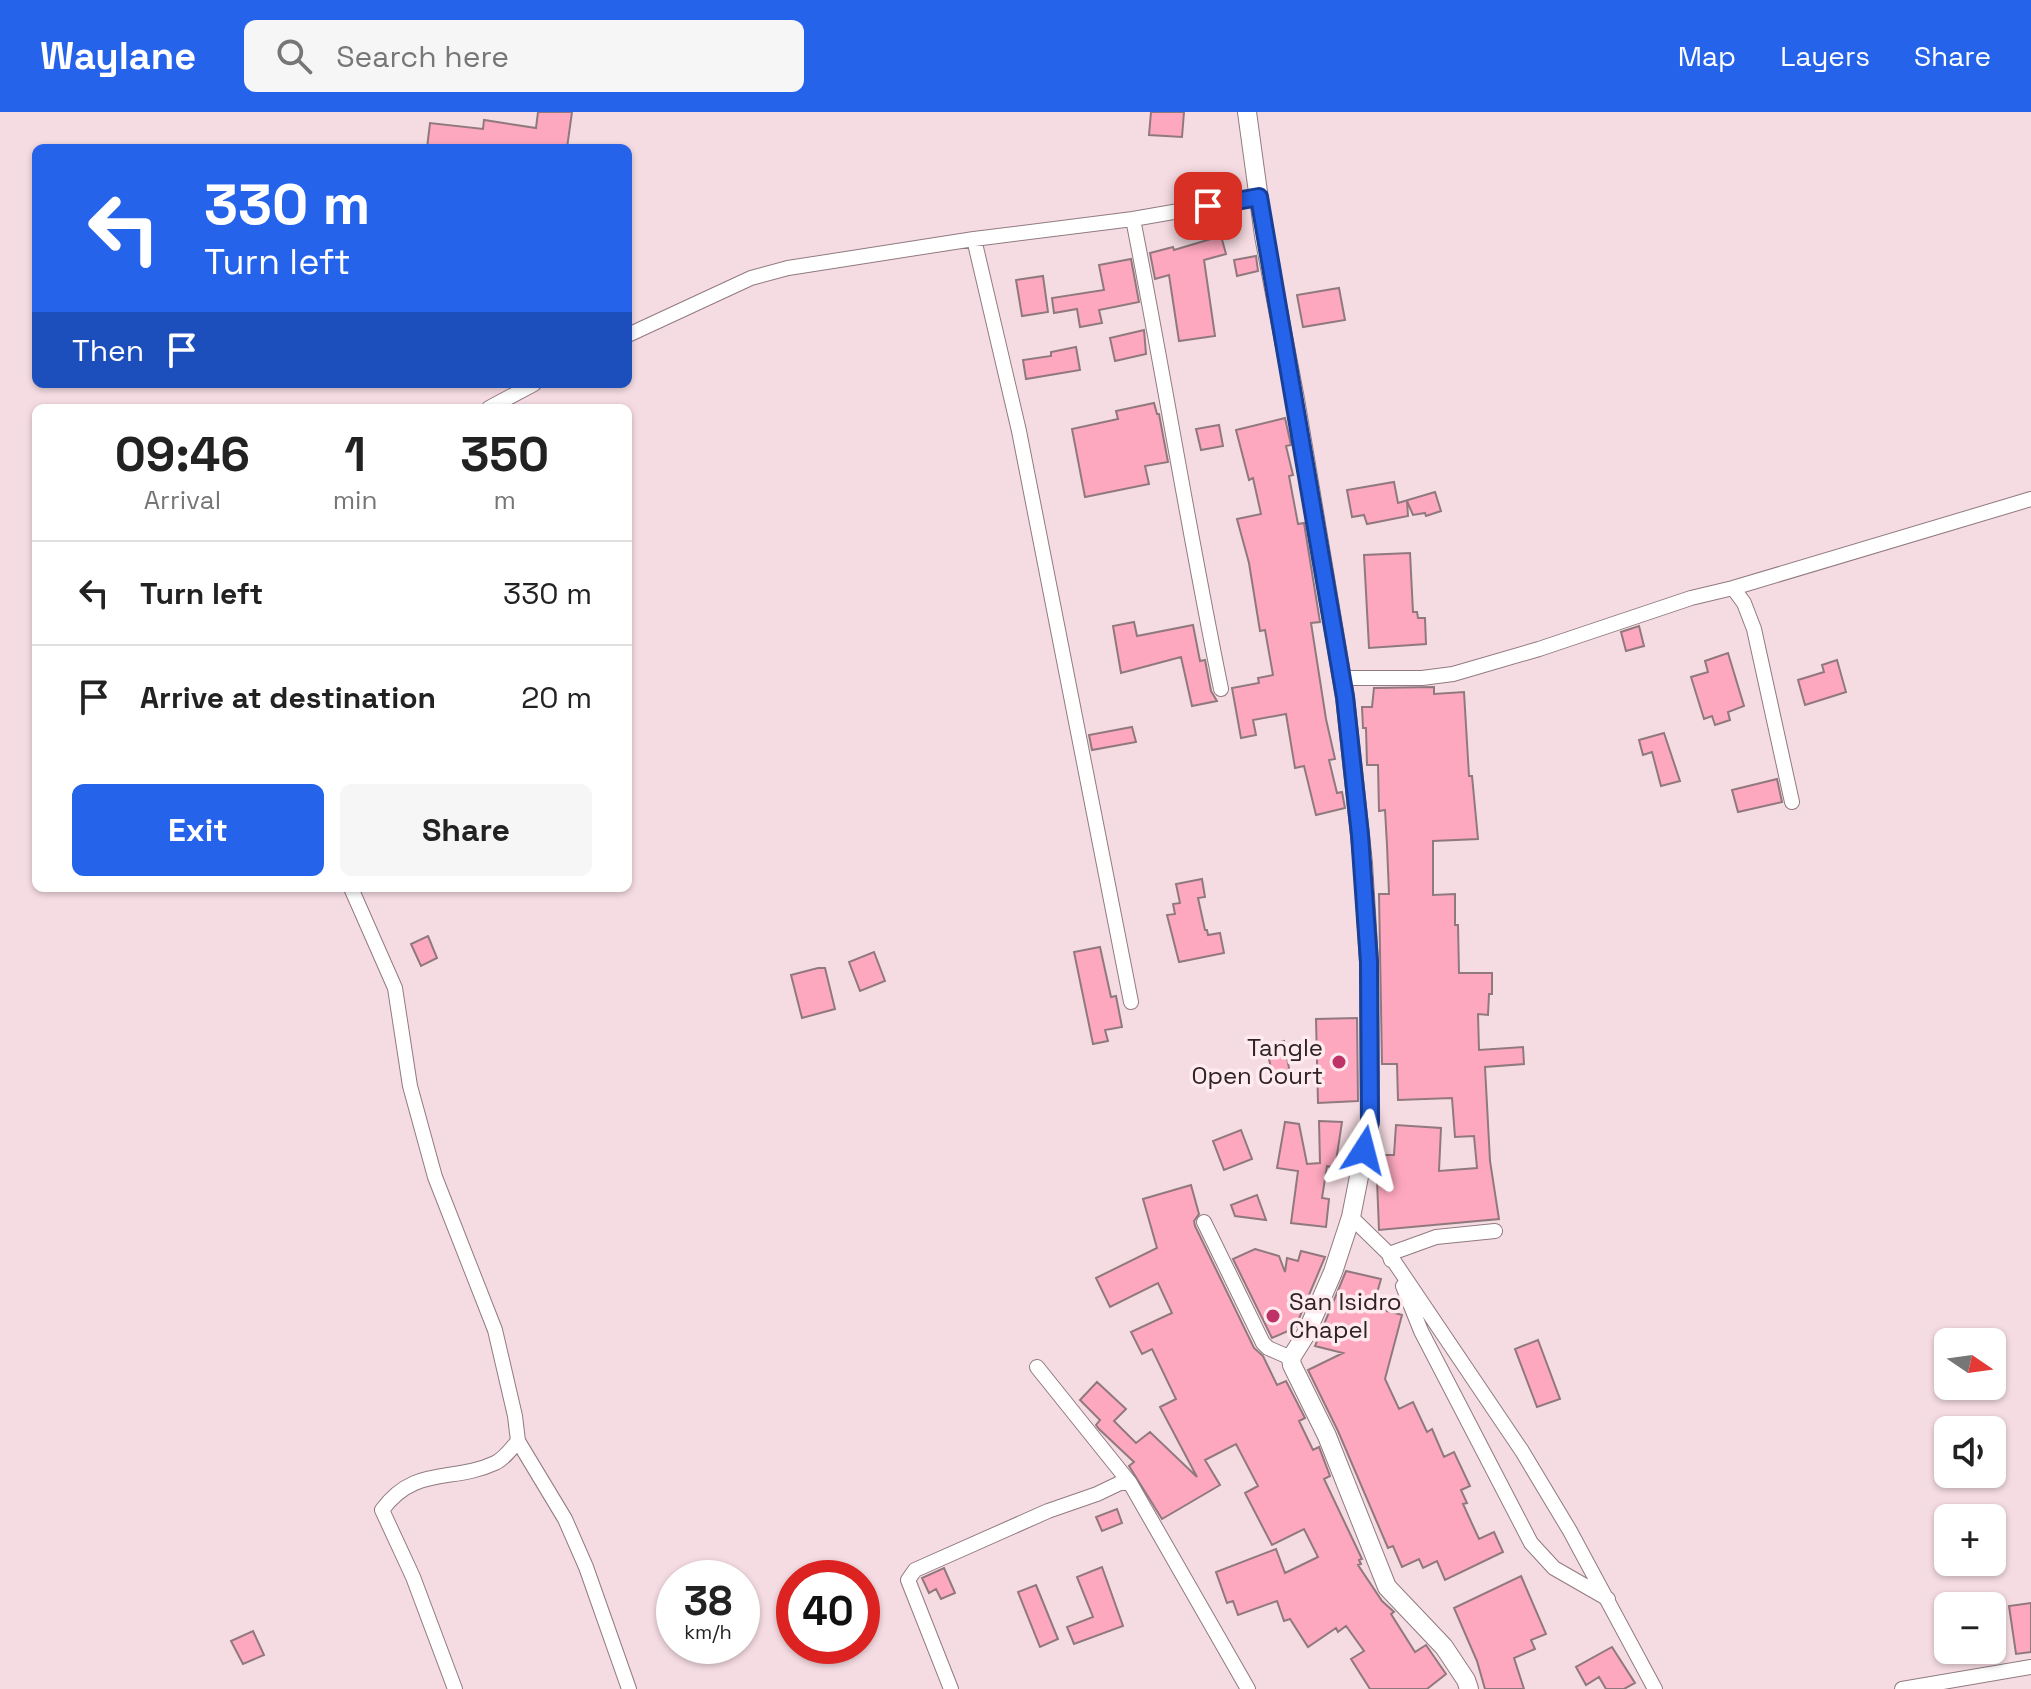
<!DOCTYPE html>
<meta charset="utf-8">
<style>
:root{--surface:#fff;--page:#f6f6f6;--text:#222;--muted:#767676;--line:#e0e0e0;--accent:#2563eb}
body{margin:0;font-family:"Space Grotesk",sans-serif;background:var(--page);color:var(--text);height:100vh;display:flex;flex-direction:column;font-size:30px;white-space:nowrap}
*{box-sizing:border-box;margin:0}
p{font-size:26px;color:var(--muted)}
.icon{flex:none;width:44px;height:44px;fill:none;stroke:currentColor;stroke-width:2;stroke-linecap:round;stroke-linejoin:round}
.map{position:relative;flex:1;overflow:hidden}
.side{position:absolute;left:32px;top:292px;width:600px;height:488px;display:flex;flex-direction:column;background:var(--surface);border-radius:12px;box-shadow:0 2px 6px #0004}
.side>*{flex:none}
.hud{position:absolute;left:32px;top:32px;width:600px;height:244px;border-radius:12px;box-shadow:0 2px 6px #0004;background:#2563eb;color:#fff;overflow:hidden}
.needle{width:52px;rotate:103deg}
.tools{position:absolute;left:1934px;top:1216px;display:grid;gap:16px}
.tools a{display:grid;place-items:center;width:72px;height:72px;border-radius:12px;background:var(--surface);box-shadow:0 2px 6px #0004;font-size:40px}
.speed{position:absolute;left:656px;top:1448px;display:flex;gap:16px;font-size:40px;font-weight:700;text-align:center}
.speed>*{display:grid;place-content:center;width:104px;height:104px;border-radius:50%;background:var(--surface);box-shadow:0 2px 6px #0004;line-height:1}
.speed small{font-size:20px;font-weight:400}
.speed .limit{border:12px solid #d22;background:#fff;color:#111}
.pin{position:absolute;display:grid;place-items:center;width:68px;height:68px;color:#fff;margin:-34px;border-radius:16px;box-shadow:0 4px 12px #0006}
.me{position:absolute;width:88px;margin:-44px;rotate:9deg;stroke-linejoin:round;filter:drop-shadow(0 0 6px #0008)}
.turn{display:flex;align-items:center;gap:28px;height:168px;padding:0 40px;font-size:36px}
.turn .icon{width:104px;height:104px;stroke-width:2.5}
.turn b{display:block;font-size:56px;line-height:68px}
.then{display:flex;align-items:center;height:76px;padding:0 40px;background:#0003;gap:16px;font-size:30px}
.eta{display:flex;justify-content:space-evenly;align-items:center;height:136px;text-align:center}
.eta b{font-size:48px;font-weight:600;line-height:56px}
.button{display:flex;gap:16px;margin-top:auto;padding:16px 40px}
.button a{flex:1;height:92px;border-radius:12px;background:var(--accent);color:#fff;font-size:32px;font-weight:600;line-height:92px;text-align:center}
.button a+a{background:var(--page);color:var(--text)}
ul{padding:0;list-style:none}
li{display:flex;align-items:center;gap:24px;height:104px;padding:0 40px;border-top:2px solid var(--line)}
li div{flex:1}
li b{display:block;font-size:30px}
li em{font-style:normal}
header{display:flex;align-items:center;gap:48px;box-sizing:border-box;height:112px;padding:0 40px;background:var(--accent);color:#fff}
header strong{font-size:38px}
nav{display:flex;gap:44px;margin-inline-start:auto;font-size:28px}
.search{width:560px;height:72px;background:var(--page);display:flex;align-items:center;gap:20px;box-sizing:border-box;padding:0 28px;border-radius:12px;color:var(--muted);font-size:30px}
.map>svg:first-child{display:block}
.building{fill:#fea8bf;stroke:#90797e;stroke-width:2}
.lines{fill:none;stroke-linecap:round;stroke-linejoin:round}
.minor-casing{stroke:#917a80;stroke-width:16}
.tertiary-casing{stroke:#917a80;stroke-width:20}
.minor{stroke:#fff;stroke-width:14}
.tertiary{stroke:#fff;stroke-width:18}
.route-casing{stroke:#184099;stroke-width:20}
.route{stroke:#2563eb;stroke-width:14}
.poi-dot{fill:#be3268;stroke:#ffeaef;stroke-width:3}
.labels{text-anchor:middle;stroke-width:7;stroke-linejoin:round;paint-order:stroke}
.poi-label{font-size:24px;fill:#2d2325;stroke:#ffeaef;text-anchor:end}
</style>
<header>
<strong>Waylane</strong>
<div class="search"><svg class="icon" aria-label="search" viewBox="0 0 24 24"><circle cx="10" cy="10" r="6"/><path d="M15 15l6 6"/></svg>Search here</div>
<nav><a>Map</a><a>Layers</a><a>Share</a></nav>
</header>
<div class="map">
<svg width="2031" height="1577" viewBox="0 0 2031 1577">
<rect width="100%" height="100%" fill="#f5dce2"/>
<path class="building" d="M 538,0 L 572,0 L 567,36 L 427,36 L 430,11 L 483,17 L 484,8 L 536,16 Z
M 1151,0 L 1184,0 L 1182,25 L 1149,23 Z
M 1221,124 L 1226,142 L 1204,148 L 1215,224 L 1179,229 L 1169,163 L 1155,167 L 1150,141 L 1173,135 L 1174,138 Z
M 1256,144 L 1258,159 L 1237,164 L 1234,148 Z
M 1131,147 L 1139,190 L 1099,198 L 1102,211 L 1080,215 L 1077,197 L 1054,201 L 1052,186 L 1104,178 L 1099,153 Z
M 1043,164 L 1048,200 L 1022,204 L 1016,168 Z
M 1339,176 L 1345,208 L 1303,215 L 1297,183 Z
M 1144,218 L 1146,242 L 1115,249 L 1110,226 Z
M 1076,235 L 1080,258 L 1026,267 L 1023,248 L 1051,244 L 1051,240 Z
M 1154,291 L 1157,302 L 1159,302 L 1168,350 L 1145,354 L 1149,372 L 1085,385 L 1072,317 L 1118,307 L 1116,299 Z
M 1285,306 L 1291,333 L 1286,334 L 1293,363 L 1289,364 L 1298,412 L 1304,411 L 1320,510 L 1311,511 L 1326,607 L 1335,647 L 1329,648 L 1337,681 L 1342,680 L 1345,696 L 1316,703 L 1304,654 L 1295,656 L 1286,602 L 1253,608 L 1256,623 L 1241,626 L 1232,576 L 1259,571 L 1258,566 L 1273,563 L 1265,518 L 1260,519 L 1249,451 L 1237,407 L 1261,402 L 1253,366 L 1249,368 L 1236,318 Z
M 1219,313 L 1223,334 L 1201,338 L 1196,317 Z
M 1394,370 L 1398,391 L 1435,380 L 1441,399 L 1426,404 L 1425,401 L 1413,403 L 1407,389 L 1408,404 L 1367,412 L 1364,403 L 1352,405 L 1347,378 Z
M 1410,441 L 1413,500 L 1417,500 L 1418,506 L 1425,506 L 1426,532 L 1369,536 L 1364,443 Z
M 1134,510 L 1137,524 L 1193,513 L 1200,549 L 1205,548 L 1211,579 L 1217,589 L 1192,594 L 1181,545 L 1121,561 L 1113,514 Z
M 1639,514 L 1644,534 L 1626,539 L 1621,520 Z
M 1728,541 L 1744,594 L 1728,600 L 1730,608 L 1715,613 L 1712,604 L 1704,607 L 1691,565 L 1708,560 L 1705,549 Z
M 1837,548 L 1846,580 L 1805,593 L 1798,568 L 1824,560 L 1822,553 Z
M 1434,575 L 1434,582 L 1464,580 L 1469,664 L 1472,664 L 1478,727 L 1433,729 L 1433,783 L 1455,782 L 1455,813 L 1458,813 L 1459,861 L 1492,861 L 1492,882 L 1489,882 L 1488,903 L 1478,902 L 1479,938 L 1523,935 L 1524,952 L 1485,955 L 1490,1049 L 1499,1107 L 1379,1118 L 1376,1043 L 1394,1043 L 1396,1013 L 1441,1016 L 1439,1059 L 1477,1056 L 1474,1024 L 1455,1025 L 1452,986 L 1398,988 L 1397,952 L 1382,952 L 1379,782 L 1389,782 L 1387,733 L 1385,698 L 1379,699 L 1378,653 L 1367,653 L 1366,616 L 1363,616 L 1362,595 L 1372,595 L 1374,576 Z
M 1132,615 L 1136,630 L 1092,638 L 1089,623 Z
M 1664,621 L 1680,669 L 1661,674 L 1652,640 L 1643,643 L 1639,628 Z
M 1777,667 L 1782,690 L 1738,700 L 1732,678 Z
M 1202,767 L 1205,785 L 1198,786 L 1205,818 L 1207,818 L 1208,823 L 1220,821 L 1224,841 L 1179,850 L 1167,803 L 1175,802 L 1173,792 L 1180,791 L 1176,772 Z
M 428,824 L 437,846 L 421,854 L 411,832 Z
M 1100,835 L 1111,885 L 1116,884 L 1122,915 L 1105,918 L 1108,929 L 1093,932 L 1074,840 Z
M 874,840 L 885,869 L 860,879 L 849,850 Z
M 818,856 L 825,856 L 835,897 L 802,906 L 791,863 Z
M 1357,906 L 1358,989 L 1318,991 L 1316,907 Z
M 1284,929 L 1291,967 L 1274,970 L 1266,933 Z
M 1319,1009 L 1342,1010 L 1335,1056 L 1327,1054 L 1322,1086 L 1329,1087 L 1326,1115 L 1291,1111 L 1298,1059 L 1277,1056 L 1285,1010 L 1299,1012 L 1307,1052 L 1320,1051 Z
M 1241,1018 L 1252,1047 L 1224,1058 L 1213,1029 Z
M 1191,1073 L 1199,1102 L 1194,1109 L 1195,1114 L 1254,1236 L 1263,1244 L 1277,1273 L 1286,1269 L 1305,1306 L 1299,1309 L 1313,1338 L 1319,1335 L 1330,1364 L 1324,1367 L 1362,1447 L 1359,1448 L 1361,1452 L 1358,1453 L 1382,1489 L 1394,1500 L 1391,1502 L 1415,1540 L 1426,1533 L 1446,1562 L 1427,1577 L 1370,1577 L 1351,1547 L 1364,1539 L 1346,1514 L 1338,1520 L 1336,1516 L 1308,1535 L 1290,1507 L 1284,1509 L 1277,1489 L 1238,1503 L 1233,1489 L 1227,1491 L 1216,1460 L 1276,1437 L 1285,1461 L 1318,1445 L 1304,1417 L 1272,1433 L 1245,1381 L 1258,1374 L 1236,1332 L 1205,1348 L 1220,1373 L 1162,1407 L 1129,1354 L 1134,1350 L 1099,1317 L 1096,1313 L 1100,1308 L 1080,1288 L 1097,1270 L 1126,1297 L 1114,1309 L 1136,1331 L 1150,1320 L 1197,1365 L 1160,1295 L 1176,1287 L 1152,1237 L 1142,1242 L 1131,1220 L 1172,1201 L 1158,1171 L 1110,1195 L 1096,1166 L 1157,1136 L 1143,1087 Z
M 1257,1083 L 1266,1108 L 1235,1104 L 1231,1093 Z
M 1255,1137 L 1279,1144 L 1285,1160 L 1287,1146 L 1298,1149 L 1301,1139 L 1325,1145 L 1295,1216 L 1272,1226 L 1233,1147 Z
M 1346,1159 L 1381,1167 L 1373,1195 L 1402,1203 L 1385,1267 L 1399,1297 L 1413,1290 L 1427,1320 L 1432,1317 L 1444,1345 L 1454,1340 L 1470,1374 L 1461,1378 L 1467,1391 L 1463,1392 L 1479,1427 L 1494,1420 L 1503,1440 L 1445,1468 L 1437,1449 L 1423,1456 L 1419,1447 L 1402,1455 L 1393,1434 L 1388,1436 L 1338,1319 L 1308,1258 L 1343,1241 L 1315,1234 Z
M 1538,1228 L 1560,1287 L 1537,1295 L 1515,1237 Z
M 1117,1397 L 1122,1411 L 1102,1419 L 1096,1405 Z
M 1102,1455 L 1123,1514 L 1074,1532 L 1067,1515 L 1093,1505 L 1077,1465 Z
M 944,1456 L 955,1481 L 941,1487 L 936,1477 L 929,1481 L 922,1466 Z
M 1521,1464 L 1546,1522 L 1531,1528 L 1535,1537 L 1514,1546 L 1524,1577 L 1485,1577 L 1477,1549 L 1454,1496 Z
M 1036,1473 L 1058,1527 L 1040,1535 L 1018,1480 Z
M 2031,1491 L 2031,1540 L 2016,1542 L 2009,1494 Z
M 253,1519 L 264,1543 L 243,1552 L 231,1529 Z
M 1612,1535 L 1635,1571 L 1624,1577 L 1606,1577 L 1599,1565 L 1586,1573 L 1576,1555 Z"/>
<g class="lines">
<defs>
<path id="minor" d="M 1133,107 C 1164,264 1189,421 1221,577
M 974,127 L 1019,319 L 1131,890
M 628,223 L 751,166 L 788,156 L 974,127 L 1133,107 L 1259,85
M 489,296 L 534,272
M 1733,476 L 2031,387
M 1342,566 L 1422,566 L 1453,562 L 1539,537 L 1691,486 L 1733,476 L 1744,491 L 1754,517 L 1792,690
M 351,776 L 395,876 L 410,974 L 435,1065 L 495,1218 L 515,1304 L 518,1329 L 565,1407 L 586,1455 L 629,1577
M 1351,1105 L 1389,1142 L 1391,1148
M 1204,1110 L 1263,1231 L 1268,1236 L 1291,1246
M 1495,1119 L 1436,1125 L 1389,1142 L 1522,1339 L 1570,1419 L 1655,1577
M 1403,1174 L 1421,1219 L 1531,1431 L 1554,1456 L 1608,1487
M 1037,1255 L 1130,1371 L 1248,1577
M 455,1577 L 413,1465 L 382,1398 C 415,1353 452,1371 495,1351 C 504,1347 511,1337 518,1329
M 951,1577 L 908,1468 L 915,1458 L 1048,1399 L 1097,1382 L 1120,1371 L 1130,1371
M 1902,1577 L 2031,1555"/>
<path id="tertiary" d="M 1247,0 L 1264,124 L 1295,287 L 1345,585 L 1363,751 L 1369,850 L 1370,1009 L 1351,1105 L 1333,1160 L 1306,1222 L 1291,1246 L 1292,1253 L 1327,1324 L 1387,1475 L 1444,1535 L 1466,1568 L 1469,1577"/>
</defs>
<use href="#minor" class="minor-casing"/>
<use href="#tertiary" class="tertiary-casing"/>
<use href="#minor" class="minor"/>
<use href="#tertiary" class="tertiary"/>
</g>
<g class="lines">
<defs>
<path id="route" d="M 1208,94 L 1259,85 L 1345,585 L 1360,723 L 1369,850 L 1370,1009 L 1364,1038"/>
</defs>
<use href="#route" class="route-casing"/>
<use href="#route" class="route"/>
</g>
<g class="poi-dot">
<circle cx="1339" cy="950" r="8"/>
<circle cx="1273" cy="1204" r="8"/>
</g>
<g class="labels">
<g class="poi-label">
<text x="1323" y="944">Tangle<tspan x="1323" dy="28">Open Court</tspan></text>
<text x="1289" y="1198" text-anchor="start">San Isidro<tspan x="1289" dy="28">Chapel</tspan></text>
</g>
</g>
</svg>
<div class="tools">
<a><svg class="needle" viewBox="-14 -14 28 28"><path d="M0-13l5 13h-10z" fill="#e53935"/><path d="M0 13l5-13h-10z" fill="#767676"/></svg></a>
<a><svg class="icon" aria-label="sound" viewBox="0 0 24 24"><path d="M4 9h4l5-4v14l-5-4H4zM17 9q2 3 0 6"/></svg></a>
<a>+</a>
<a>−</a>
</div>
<div class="speed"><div>38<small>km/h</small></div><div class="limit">40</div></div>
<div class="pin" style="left:1208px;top:94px;background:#d93025"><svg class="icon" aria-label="arrive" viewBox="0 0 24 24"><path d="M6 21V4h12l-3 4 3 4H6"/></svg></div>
<svg class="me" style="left:1364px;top:1038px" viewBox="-20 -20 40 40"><path d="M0-17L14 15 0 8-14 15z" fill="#2563eb" stroke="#fff" stroke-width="4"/></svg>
<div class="hud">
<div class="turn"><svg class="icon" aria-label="left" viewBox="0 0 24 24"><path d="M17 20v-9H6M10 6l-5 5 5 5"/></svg><div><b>330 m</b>Turn left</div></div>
<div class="then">Then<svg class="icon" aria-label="arrive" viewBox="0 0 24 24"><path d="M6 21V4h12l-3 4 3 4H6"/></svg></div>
</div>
<section class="side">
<div class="eta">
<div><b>09:46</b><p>Arrival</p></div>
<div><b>1</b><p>min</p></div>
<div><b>350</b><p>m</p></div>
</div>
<ul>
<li><svg class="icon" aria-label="left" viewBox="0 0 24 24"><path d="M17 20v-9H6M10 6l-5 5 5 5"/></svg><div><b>Turn left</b></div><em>330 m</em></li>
<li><svg class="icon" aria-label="arrive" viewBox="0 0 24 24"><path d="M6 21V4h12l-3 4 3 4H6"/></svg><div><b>Arrive at destination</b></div><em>20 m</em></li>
</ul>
<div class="button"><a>Exit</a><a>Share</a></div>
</section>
</div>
